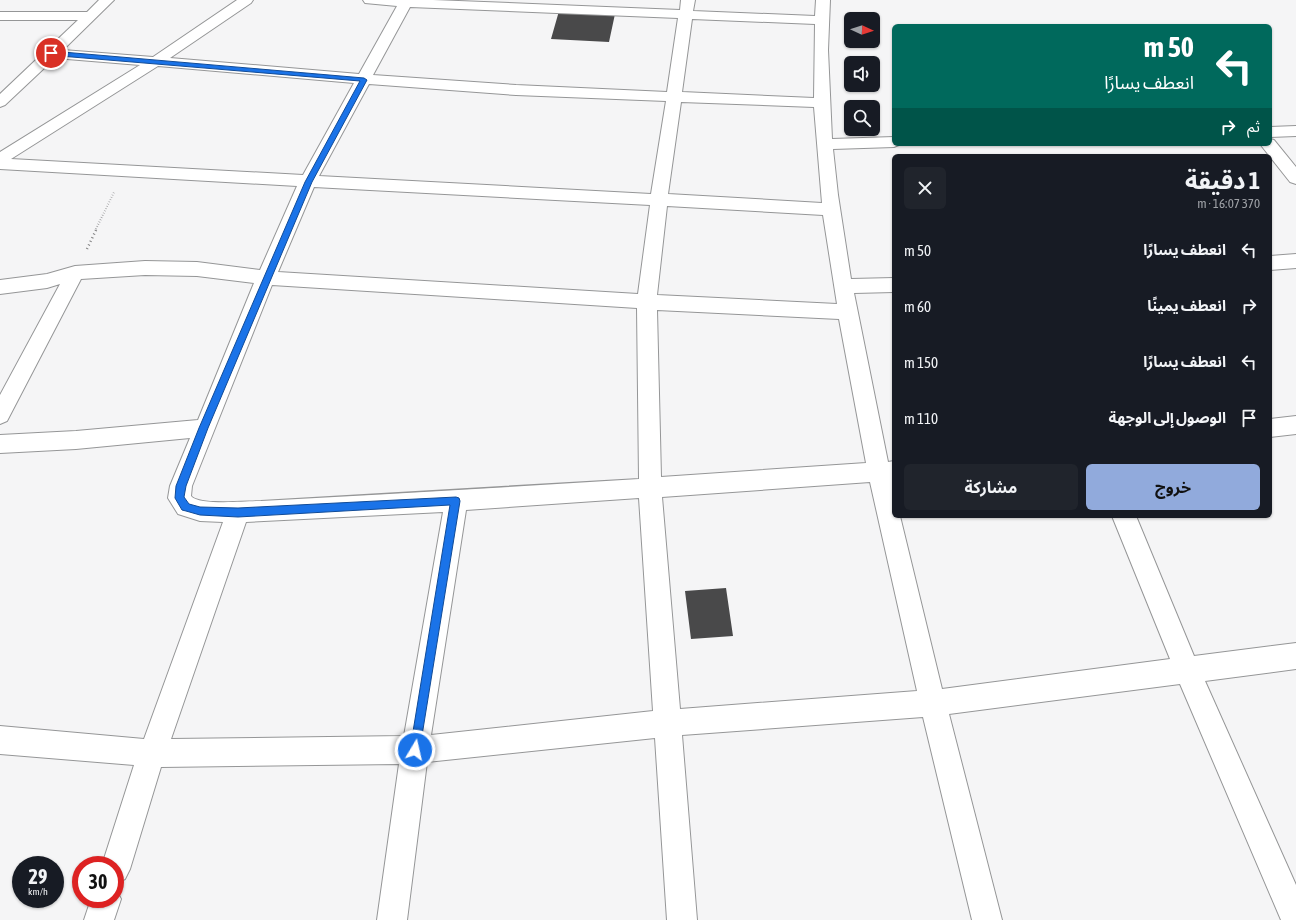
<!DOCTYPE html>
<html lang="ar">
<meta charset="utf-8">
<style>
:root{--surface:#171b24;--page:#20242c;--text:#f1f3f6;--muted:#9ea1a6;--accent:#91aadc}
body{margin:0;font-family:"Asap Condensed","Noto Sans Arabic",sans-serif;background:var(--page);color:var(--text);direction:rtl;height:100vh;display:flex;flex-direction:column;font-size:15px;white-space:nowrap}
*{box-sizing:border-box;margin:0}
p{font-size:13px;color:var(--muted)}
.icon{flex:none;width:22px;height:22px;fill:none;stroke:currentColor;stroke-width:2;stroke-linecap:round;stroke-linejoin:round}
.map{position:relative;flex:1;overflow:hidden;direction:ltr}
.panel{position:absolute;left:892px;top:154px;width:380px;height:364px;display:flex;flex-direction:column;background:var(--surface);border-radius:6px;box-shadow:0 1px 3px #0004;direction:rtl}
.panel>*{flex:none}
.guide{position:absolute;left:892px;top:24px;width:380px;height:122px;border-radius:6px;box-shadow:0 1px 3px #0004;direction:rtl;background:#00695c;color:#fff;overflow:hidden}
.needle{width:26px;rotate:93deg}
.controls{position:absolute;left:844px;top:12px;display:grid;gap:8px}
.controls a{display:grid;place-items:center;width:36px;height:36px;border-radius:6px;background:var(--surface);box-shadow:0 1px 3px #0004;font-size:20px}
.speed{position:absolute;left:12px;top:856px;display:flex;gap:8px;font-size:20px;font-weight:700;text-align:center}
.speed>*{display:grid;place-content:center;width:52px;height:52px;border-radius:50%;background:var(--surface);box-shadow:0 1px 3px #0004;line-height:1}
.speed small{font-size:10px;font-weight:400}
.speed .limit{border:6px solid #d22;background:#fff;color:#111}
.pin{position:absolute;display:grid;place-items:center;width:34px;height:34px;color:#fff;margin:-17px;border:2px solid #fff;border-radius:50%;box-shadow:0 1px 4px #0007}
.me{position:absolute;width:44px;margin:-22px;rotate:9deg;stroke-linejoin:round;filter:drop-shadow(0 0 3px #0008)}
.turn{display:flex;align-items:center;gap:14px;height:84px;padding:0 12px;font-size:18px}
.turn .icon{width:52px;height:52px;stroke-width:2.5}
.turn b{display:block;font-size:28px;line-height:34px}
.then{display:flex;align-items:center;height:38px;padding:0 12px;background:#0003;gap:8px;font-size:15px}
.round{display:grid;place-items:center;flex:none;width:42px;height:42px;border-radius:6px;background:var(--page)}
.headline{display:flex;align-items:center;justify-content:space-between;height:68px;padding:0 12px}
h1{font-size:24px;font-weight:700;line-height:30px}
.button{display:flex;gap:8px;margin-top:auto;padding:8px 12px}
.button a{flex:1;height:46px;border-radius:6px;background:var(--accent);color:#111;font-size:16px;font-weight:700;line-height:46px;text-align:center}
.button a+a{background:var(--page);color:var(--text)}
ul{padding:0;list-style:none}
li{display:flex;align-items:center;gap:12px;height:56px;padding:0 12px}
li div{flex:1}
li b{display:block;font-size:15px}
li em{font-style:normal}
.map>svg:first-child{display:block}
.building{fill:#49494a}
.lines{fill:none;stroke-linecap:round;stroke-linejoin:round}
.street-casing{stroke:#959697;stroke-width:2}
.path-far1{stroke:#7f7f80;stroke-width:2;stroke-dasharray:0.5 2;stroke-linecap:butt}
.path{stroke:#7f7f80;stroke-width:2.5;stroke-dasharray:1 3;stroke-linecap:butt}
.street{fill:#fff;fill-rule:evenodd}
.route{fill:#1a73e8;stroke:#114b97}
</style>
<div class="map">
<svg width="1296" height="920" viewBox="0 0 1296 920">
<rect width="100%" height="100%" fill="#f5f5f6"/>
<path class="building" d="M 559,11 L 615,14 L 609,42 L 551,39 Z
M 726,588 L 733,636 L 691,639 L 685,591 Z"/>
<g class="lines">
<defs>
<path id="street" d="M 99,0 L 114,0 L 63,50 L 153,57 L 237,0 L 253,0 L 251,3 L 170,58 L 359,74 L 397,6 L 365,3 L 363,0 L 433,0 L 680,10 L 681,0 L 695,0 L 693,11 L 815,16 L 816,0 L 830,0 L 828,50 L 832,139 L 894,137 L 894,144 L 901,144 L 894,147 L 833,149 L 838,195 L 851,279 L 894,278 L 894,292 L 854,293 L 888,462 L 894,461 L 894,481 L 892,481 L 894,488 L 894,516 L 900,516 L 942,689 L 1170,659 L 1112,516 L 1136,516 L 1194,656 L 1296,643 L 1296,669 L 1205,681 L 1296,885 L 1296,920 L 1281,920 L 1180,684 L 949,714 L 1002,920 L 972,920 L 923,717 L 682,735 L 697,920 L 667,920 L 655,738 L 427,762 L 407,920 L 377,920 L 399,764 L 161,767 L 130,869 L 125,879 L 115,884 L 115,865 L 102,865 L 134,765 L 0,754 L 0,726 L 144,739 L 223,522 L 200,521 L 178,514 L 168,498 L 170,486 L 190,438 L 76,449 L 0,453 L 0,435 L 76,431 L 198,420 L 254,283 L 197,276 L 145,275 L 81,279 L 7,421 L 0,424 L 0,395 L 60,284 L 47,288 L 0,294 L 0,280 L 47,274 L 75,266 L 145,261 L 197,262 L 260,270 L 297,186 L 0,169 L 0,152 L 140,65 L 55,58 L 5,105 L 0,107 L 0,94 L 78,20 L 0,20 L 0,12 L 87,12 ZM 410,7 L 678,18 L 667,92 L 516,85 L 373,75 ZM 692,19 L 815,24 L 814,98 L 682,92 ZM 158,66 L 354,83 L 303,175 L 11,159 ZM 369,84 L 516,95 L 666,101 L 651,194 L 319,176 ZM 681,102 L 814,107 L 822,203 L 668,194 ZM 314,187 L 650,205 L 638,294 L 278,272 ZM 667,206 L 823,215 L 837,304 L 657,295 ZM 272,285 L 637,308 L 639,479 C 513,487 387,494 261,501 C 247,501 199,506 191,496 L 192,486 ZM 657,310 L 839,319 L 866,463 L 661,477 ZM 870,482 L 917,691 L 680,709 L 662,497 ZM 639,498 L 653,711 L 431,735 L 466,510 ZM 443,512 L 404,736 L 171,739 L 246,522 Z
M 1296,126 L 1296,136 L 1270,137 L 1270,127 Z
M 1270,139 L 1274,140 L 1296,167 L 1296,184 L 1290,182 L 1260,144 L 1270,144 Z
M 1296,254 L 1296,268 L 1270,270 L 1270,256 Z
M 1296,416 L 1296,434 L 1270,437 L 1270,419 Z
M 115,888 L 121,899 L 114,920 L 84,920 L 91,899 L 115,899 Z"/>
</defs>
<use href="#street" class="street-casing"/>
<path class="path-far1" d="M 96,229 L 114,192"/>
<path class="path" d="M 87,249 L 97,228"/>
<use href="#street" class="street"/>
</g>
<path class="route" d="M 51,51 L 364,78 L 367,80 L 312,182 L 208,428 L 186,486 L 184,497 L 189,504 L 200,507 L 238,508 L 456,497 L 459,498 L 460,501 L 419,754 L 415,756 L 411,754 L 410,750 L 450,505 L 238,517 L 200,515 L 186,511 L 182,510 L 175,498 L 176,486 L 199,428 L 305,182 L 360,81 L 48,55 L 48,53 Z"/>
</svg>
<div class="controls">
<a><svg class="needle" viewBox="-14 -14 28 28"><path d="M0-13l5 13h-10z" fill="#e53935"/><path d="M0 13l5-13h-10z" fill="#9ea1a6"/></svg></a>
<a><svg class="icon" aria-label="sound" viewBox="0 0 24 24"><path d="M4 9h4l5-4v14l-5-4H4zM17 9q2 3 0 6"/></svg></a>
<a><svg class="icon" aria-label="search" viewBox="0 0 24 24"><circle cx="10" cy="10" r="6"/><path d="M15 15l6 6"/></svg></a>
</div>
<div class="speed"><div>29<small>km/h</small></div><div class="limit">30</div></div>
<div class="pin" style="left:51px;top:53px;background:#d93025"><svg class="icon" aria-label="arrive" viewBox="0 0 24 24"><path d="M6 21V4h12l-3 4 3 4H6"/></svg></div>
<svg class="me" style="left:415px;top:750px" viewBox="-20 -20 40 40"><circle r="17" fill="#1a73e8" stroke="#fff" stroke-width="3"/><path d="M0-11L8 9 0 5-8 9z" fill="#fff"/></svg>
<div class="guide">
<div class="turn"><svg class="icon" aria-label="left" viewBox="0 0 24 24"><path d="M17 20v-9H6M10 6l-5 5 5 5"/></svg><div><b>50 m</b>انعطف يسارًا</div></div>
<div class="then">ثم<svg class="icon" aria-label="right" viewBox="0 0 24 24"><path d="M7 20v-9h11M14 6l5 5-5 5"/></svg></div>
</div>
<section class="panel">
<div class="headline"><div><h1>1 دقيقة</h1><p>370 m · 16:07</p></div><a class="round"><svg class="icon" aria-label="close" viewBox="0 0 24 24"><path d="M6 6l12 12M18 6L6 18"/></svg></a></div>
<ul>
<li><svg class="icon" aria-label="left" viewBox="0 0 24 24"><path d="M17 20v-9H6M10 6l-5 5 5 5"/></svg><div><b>انعطف يسارًا</b></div><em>50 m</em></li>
<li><svg class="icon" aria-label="right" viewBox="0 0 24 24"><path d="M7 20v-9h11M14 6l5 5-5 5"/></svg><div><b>انعطف يمينًا</b></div><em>60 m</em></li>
<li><svg class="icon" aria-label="left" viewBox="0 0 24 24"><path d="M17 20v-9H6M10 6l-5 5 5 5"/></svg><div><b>انعطف يسارًا</b></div><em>150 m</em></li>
<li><svg class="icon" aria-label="arrive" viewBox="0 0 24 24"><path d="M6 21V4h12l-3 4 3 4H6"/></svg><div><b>الوصول إلى الوجهة</b></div><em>110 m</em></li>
</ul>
<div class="button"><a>خروج</a><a>مشاركة</a></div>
</section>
</div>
